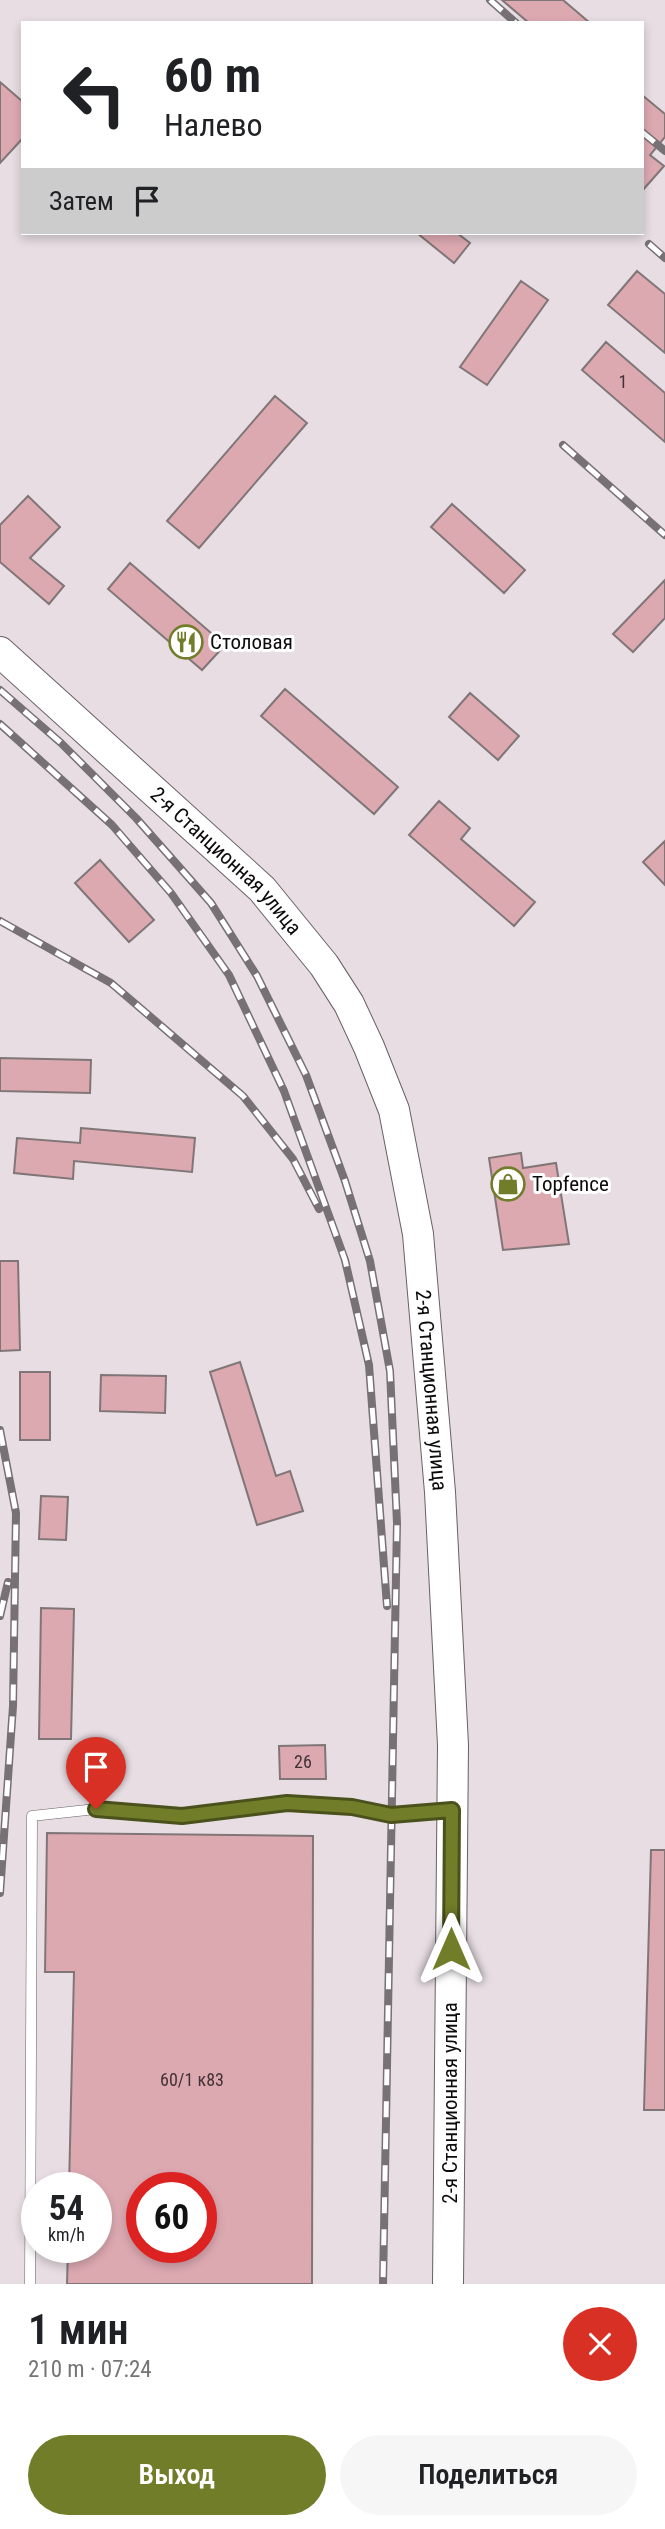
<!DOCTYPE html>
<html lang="ru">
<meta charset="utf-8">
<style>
:root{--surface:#fff;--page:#f6f6f6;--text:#202124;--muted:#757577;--accent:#727d2a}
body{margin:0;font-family:"Roboto Condensed",sans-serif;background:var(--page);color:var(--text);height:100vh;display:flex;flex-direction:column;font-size:26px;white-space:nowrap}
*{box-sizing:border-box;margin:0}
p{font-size:23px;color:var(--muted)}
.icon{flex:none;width:38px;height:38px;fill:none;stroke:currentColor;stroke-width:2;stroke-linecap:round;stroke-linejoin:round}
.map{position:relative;height:2284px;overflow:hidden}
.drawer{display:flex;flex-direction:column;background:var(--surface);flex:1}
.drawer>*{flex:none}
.banner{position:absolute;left:21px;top:21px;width:623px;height:214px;border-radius:0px;box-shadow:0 4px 10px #0003;background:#fff;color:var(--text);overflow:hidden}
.speed{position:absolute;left:21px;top:2172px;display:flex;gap:14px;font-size:35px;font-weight:700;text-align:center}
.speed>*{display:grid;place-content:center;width:91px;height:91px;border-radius:50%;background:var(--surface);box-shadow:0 4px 10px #0003;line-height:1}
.speed small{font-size:18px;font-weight:400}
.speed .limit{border:10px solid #d22;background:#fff;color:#111}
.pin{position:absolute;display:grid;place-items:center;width:60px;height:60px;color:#fff;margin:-72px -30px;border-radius:50% 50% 50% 0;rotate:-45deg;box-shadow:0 0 7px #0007}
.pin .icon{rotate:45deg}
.me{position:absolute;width:77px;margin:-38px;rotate:0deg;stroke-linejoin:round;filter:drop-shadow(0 0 5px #0008)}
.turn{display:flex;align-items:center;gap:24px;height:147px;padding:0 28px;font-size:32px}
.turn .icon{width:91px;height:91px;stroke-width:2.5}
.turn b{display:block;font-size:49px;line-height:60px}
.then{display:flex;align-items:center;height:66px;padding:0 28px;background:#0003;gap:14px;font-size:26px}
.round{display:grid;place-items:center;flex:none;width:74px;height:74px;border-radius:37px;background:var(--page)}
.headline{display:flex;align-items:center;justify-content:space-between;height:119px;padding:0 28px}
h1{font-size:42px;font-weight:600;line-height:52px}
.action{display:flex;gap:14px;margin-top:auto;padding:14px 28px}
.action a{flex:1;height:80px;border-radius:42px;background:var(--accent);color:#fff;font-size:28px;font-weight:600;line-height:80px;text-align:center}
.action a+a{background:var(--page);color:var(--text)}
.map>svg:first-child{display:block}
.building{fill:#dda9b1;stroke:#807677;stroke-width:2;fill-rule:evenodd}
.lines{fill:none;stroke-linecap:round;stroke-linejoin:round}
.lane-casing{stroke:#686065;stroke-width:11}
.primary-casing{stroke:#686065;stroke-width:32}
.lane{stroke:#fff;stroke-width:10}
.primary{stroke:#fff;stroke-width:30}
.rail-casing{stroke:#777074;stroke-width:8}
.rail{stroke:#fff;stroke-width:5;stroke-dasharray:16;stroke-linecap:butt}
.route-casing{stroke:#4a511b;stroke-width:18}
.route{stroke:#727d2a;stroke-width:12}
.labels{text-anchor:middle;stroke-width:6;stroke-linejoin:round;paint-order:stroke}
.number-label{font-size:18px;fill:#413235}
.poi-label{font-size:21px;fill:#0d0a0c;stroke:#fff;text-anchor:start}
.street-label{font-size:21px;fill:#0d0a0c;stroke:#fff}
</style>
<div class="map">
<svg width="665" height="2284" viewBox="0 0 665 2284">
<rect width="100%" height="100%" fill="#e7dde3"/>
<path class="building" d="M 502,0 L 563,0 L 590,23 L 529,23 Z
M 0,82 L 23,102 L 23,138 L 0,163 Z
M 642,95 L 665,114 L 665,137 L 650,155 L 664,166 L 642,191 Z
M 417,233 L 457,233 L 470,243 L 454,263 Z
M 637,271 L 665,294 L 665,353 L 608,305 Z
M 521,281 L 548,300 L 487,385 L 460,367 Z
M 606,342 L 665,393 L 665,442 L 582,370 Z
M 275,396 L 307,423 L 199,548 L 167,521 Z
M 28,496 L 60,527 L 30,558 L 64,586 L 49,604 L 0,562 L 0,525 Z
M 452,504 L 525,570 L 504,593 L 431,527 Z
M 130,563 L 225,645 L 202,670 L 108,589 Z
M 665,580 L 665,618 L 633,652 L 613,634 Z
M 285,689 L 398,787 L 374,814 L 261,716 Z
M 470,693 L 519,736 L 498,760 L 449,717 Z
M 439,801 L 470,828 L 461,839 L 535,902 L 514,926 L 409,835 Z
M 665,841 L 665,885 L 643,862 Z
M 100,860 L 154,920 L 129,942 L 75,883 Z
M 0,1058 L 91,1060 L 90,1093 L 0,1091 Z
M 81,1128 L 195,1138 L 192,1172 L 74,1161 L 73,1179 L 14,1173 L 17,1138 L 80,1143 Z
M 521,1153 L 523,1168 L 556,1163 L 569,1244 L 503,1250 L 489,1158 Z
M 0,1261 L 18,1261 L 20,1350 L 0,1351 Z
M 240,1362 L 276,1476 L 290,1471 L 303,1511 L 257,1525 L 210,1372 Z
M 20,1372 L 50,1372 L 50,1440 L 20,1440 Z
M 101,1375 L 166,1376 L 165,1413 L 100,1411 Z
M 41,1496 L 68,1497 L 66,1540 L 39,1539 Z
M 41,1608 L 74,1609 L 71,1739 L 39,1739 Z
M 325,1745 L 326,1779 L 280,1779 L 279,1746 Z
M 47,1833 L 313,1836 L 312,2284 L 67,2284 L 68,2247 L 96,2247 L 96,2188 L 69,2188 L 74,1972 L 45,1972 ZM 142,2188 L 201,2188 L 201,2247 L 142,2247 Z
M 651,1850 L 665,1850 L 665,2110 L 644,2110 Z"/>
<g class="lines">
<defs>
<path id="lane" d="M 30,2284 L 32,1816 L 96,1809 L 182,1816 L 287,1803 L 352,1807 L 391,1815 L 450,1810"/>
<g id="primary">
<path id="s1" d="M 0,652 L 262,889 L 324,965 L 349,1004 L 369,1047 L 394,1110 L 418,1234 L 440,1492 L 453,1745 L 448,2284"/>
</g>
</defs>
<use href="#lane" class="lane-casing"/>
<use href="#primary" class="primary-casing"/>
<use href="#lane" class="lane"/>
<use href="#primary" class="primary"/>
<defs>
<path id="rail" d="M 490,0 L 516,23
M 642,132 L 665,151
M 649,244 L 665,258
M 563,445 L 665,535
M 0,690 L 61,743 L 136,818 L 211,903 L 257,976 L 306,1075 L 345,1181 L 370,1261 L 390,1371 L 397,1523 L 383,2284
M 0,724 L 112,825 L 171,893 L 229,975 L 284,1091 L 345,1260 L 369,1365 L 387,1606
M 0,921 L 111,983 L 243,1096 L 293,1159 L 319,1209
M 0,1430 L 16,1513 L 13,1706 L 0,1893
M 0,1616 L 8,1582"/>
</defs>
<use href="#rail" class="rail-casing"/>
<use href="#rail" class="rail"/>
</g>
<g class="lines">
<defs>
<path id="route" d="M 96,1809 L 182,1816 L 287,1803 L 352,1807 L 391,1815 L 452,1810 L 451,1949"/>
</defs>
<use href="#route" class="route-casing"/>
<use href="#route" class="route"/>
</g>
<defs>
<symbol id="restaurant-ring" viewBox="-11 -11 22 22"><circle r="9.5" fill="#fff" stroke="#727d2a" stroke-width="1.5"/><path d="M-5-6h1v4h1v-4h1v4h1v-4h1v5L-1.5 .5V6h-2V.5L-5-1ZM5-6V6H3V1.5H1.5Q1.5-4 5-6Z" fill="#727d2a"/></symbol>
<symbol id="shop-ring" viewBox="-11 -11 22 22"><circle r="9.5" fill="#fff" stroke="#727d2a" stroke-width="1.5"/><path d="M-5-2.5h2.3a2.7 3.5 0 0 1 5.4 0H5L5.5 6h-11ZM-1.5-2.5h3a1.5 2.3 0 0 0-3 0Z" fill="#727d2a"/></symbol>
</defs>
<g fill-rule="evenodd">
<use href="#restaurant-ring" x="167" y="623" width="38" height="38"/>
<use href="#shop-ring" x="489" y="1165" width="38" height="38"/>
</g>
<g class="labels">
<g class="number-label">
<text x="623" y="388">1</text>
<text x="303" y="1768">26</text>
<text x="192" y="2086">60/1 к83</text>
</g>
<g class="poi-label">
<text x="210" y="649">Столовая</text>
<text x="532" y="1191">Topfence</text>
</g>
<g class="street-label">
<text dy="7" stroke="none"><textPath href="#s1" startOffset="308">2-я Станционная улица</textPath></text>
<text dy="7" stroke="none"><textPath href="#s1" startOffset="896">2-я Станционная улица</textPath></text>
<text transform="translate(450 2103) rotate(-90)" y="7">2-я Станционная улица</text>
</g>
</g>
</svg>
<div class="speed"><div>54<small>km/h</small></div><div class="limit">60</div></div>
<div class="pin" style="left:96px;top:1809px;background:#d93025"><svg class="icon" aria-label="arrive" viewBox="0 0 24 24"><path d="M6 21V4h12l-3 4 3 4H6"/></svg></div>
<svg class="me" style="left:451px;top:1949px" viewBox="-20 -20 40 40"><path d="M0-17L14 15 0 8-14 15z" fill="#727d2a" stroke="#fff" stroke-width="4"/></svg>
<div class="banner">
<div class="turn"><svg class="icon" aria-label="left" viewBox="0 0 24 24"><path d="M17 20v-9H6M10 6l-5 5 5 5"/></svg><div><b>60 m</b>Налево</div></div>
<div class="then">Затем<svg class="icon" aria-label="arrive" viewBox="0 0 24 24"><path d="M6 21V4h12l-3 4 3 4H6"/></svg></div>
</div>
</div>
<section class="drawer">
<div class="headline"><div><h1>1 мин</h1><p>210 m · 07:24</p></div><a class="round" style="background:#d93025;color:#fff"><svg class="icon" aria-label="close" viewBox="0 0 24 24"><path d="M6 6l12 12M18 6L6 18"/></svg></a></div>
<div class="action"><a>Выход</a><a>Поделиться</a></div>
</section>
